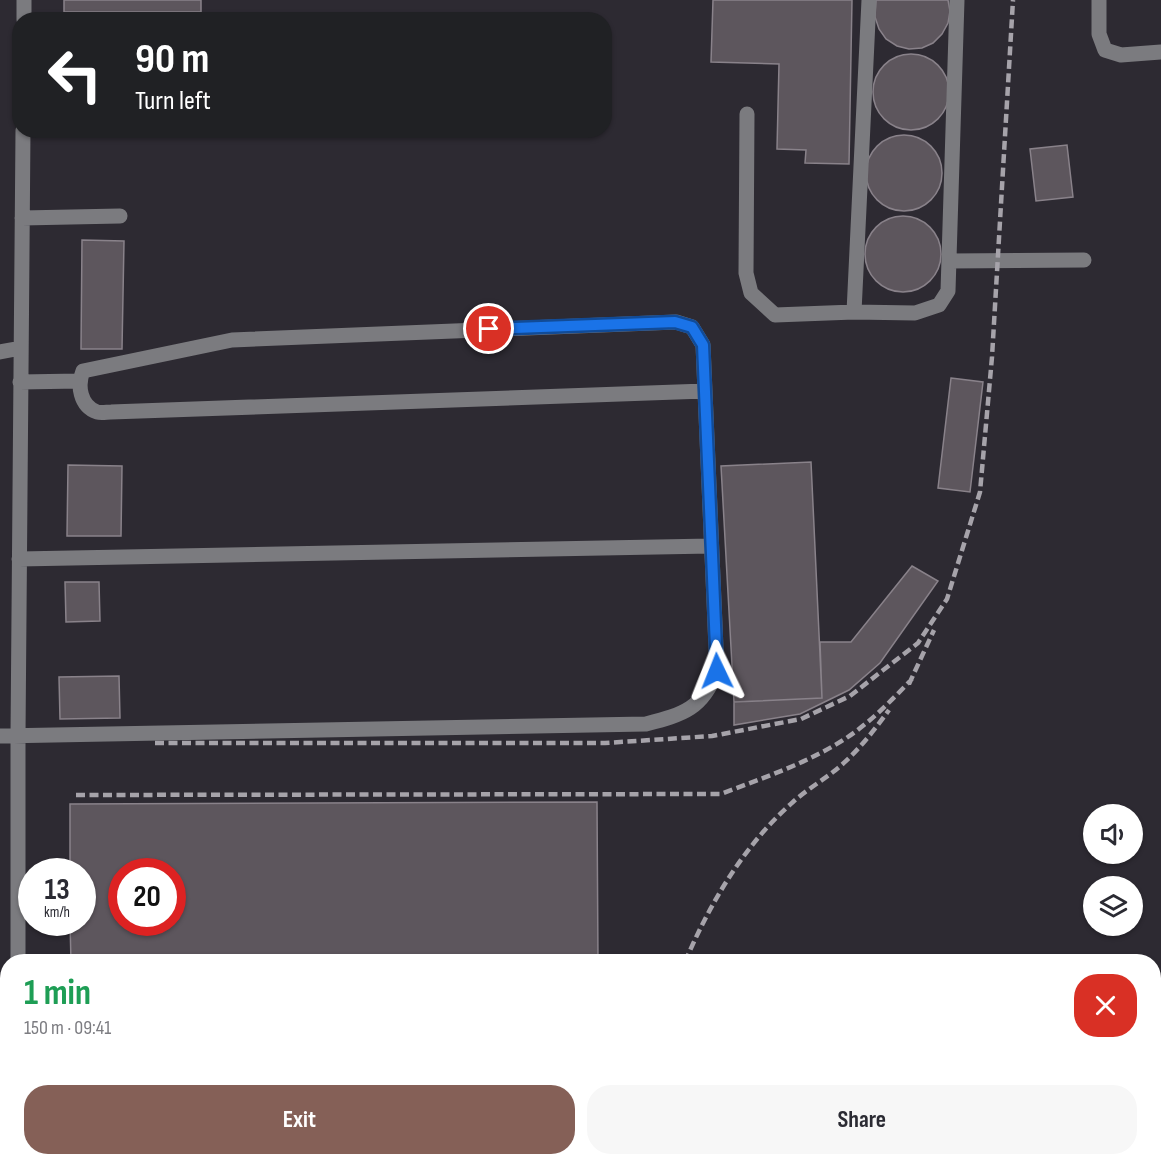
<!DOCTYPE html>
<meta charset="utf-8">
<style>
:root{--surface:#fff;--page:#f7f7f7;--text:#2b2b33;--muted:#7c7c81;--accent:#856057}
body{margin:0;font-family:"Sofia Sans Condensed",sans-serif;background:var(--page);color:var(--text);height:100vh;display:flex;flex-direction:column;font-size:22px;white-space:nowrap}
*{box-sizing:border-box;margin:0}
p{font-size:20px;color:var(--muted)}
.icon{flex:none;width:33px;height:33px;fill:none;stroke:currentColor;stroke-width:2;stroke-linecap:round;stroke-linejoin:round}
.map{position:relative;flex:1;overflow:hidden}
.sheet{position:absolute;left:0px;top:954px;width:1161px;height:212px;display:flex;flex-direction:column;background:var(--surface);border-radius:24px 24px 0 0;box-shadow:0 2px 4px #0004}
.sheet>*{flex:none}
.top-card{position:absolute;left:12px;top:12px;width:600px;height:126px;border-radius:24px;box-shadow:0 2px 4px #0004;background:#202124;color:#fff;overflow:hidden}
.buttons{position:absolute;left:1083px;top:804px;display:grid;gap:12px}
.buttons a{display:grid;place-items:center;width:60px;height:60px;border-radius:50%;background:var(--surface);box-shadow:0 2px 4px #0004;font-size:30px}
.speed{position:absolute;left:18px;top:858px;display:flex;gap:12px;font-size:30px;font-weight:700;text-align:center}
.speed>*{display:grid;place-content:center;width:78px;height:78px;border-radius:50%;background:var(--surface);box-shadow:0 2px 4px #0004;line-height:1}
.speed small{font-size:15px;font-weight:400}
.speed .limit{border:9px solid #d22;background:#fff;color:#111}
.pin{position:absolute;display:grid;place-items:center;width:51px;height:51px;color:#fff;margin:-26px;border:3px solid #fff;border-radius:50%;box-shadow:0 2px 6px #0007}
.me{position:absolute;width:66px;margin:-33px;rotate:358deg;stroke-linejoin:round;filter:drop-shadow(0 0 4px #0008)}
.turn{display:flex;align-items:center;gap:21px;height:126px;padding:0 24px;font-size:27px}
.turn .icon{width:78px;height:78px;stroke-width:2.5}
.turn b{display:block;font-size:42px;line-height:51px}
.round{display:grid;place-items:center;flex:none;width:63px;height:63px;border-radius:24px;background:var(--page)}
.overview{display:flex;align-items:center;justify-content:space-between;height:102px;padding:0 24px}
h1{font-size:36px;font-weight:700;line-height:45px;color:#1e9e55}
.button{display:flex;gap:12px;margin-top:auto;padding:12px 24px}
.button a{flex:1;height:69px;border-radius:24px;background:var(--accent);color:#fff;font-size:24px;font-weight:700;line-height:69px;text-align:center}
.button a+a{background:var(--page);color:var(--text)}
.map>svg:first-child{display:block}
.building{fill:#5d565d;stroke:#89828a;stroke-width:1.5;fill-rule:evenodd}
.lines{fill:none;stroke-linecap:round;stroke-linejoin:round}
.minor{stroke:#7b7b7f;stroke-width:15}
.rail{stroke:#a6a3aa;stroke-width:4.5;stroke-dasharray:9 4.5;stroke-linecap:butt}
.route-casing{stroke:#114b97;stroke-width:15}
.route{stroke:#1a73e8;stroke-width:10}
</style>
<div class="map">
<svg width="1161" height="1165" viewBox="0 0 1161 1165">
<rect width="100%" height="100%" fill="#2d2a32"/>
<path class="building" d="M 64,0 L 201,0 L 201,12 L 64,12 Z
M 713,0 L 852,0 L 849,164 L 805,163 L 806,150 L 777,149 L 779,64 L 711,62 Z
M 876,0 L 948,0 L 950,11 L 948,23 L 942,34 L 933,43 L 922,48 L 909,49 L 897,46 L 886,39 L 879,29 L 875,17 Z
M873 92a38 38 0 1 1 76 0a38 38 0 1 1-76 0Z
M866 173a38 38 0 1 1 76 0a38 38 0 1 1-76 0Z
M 1067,145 L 1073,197 L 1036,201 L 1030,149 Z
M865 254a38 38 0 1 1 76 0a38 38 0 1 1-76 0Z
M 82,240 L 124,241 L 122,349 L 81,349 Z
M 951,378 L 983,382 L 970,492 L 938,488 Z
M 811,462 L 822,698 L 734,702 L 721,466 Z
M 68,465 L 122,466 L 121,536 L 67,536 Z
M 912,566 L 938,581 L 880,663 L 849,690 L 800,714 L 734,725 L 734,702 L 822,698 L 820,642 L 851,642 Z
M 65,582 L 99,582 L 100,621 L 66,622 Z
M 119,676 L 120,718 L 60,719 L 59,677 Z
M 597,802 L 598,962 L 71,962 L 70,922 L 82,922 L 82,872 L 70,872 L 70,804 ZM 122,872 L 172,872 L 172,922 L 122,922 Z"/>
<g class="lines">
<path class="minor" d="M 1099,0 L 1099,34 L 1105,50 L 1121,55 L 1161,52
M 24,20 L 24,0
M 747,114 L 746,273 L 751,293 L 775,315 L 854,312 L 915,313 L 939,305 L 948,291 L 957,0
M 22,218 L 120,216
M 949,261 L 1084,260
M 854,312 L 869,0
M 0,352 L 21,348
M 20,382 L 79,381
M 19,559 L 711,546
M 0,736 L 646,724 C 684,714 702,709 717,671 L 703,345 L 692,327 L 676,322 L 232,340 L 83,371 C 77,385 80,406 97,412 C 101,413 107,412 111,412 L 705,391
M 18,962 L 18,736 L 23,130
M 19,1158 L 19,1165"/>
<path class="rail" d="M 909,684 L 934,630
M 155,743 L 605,743 L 712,736 L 801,719 L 850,696 L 918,643 L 947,599 L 980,492 L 992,357 L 1013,0
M 76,795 L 721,794 C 760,779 799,766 835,745 C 865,728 889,703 912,679
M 685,962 C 710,903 744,845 793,802 C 805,791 820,782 833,772 C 855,755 873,732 889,710
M 594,1165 L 597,1158"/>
</g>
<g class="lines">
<defs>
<path id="route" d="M 489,329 L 675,322 L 692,327 L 703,345 L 717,671"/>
</defs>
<use href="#route" class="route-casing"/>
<use href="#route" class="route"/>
</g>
</svg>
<div class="buttons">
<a><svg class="icon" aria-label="sound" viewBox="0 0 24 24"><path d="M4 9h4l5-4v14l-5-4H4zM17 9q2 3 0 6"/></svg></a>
<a><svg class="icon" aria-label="layers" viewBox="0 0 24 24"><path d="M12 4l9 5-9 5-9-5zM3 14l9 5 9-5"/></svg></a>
</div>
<div class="speed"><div>13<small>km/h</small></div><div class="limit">20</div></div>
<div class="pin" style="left:489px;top:329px;background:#d93025"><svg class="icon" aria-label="arrive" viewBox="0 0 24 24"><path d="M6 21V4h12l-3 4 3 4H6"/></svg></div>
<svg class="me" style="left:717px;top:671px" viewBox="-20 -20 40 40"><path d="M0-17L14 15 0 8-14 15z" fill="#1a73e8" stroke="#fff" stroke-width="4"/></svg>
<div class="top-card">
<div class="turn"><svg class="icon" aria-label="left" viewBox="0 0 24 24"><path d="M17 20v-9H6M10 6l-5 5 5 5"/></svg><div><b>90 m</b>Turn left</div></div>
</div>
<section class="sheet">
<div class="overview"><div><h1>1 min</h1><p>150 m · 09:41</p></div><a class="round" style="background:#d93025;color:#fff"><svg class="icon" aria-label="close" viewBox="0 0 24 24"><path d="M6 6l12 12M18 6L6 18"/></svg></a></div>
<div class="button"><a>Exit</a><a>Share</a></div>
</section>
</div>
